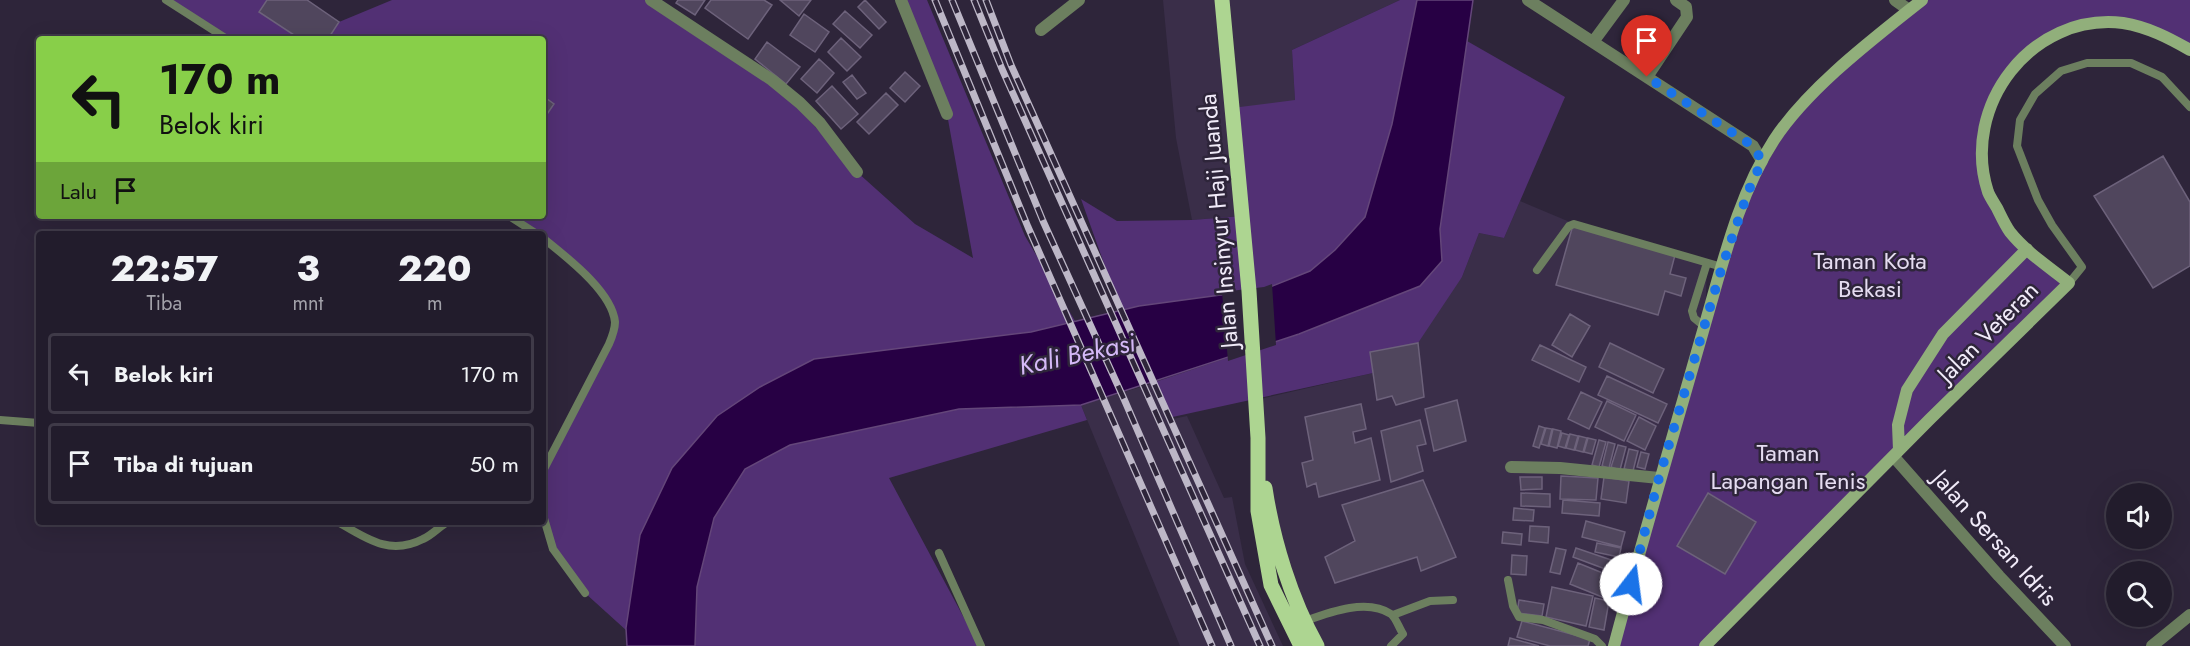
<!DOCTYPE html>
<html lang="id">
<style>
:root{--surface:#221c2c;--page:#2a2534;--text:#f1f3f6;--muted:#a2a1a9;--line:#3f3a48}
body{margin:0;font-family:Jost,sans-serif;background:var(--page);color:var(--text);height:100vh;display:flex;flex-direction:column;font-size:22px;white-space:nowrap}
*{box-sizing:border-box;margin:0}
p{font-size:20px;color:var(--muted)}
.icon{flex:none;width:33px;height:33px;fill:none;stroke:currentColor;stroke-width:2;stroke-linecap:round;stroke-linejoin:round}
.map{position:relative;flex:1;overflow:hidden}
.sheet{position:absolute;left:36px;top:231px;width:510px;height:294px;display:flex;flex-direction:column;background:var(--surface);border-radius:6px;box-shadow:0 6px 24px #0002,0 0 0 2px var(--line)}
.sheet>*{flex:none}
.banner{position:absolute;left:36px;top:36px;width:510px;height:183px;border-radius:6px;box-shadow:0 6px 24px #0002,0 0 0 2px var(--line);background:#88cf49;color:#111;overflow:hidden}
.tools{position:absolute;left:2106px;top:483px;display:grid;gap:12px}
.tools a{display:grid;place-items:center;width:66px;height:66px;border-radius:50%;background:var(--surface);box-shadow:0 6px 24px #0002,0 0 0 2px var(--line);font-size:30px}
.pin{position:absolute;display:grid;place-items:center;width:51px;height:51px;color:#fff;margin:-62px -26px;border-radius:50% 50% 50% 0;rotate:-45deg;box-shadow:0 0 6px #0007}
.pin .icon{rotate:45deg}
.me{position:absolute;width:66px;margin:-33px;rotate:15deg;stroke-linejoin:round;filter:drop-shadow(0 0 4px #0008)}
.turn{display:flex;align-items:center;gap:21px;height:126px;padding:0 24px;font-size:27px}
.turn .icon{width:78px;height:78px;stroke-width:2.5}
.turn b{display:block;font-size:42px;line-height:51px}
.then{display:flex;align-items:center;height:57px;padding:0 24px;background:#0003;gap:12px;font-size:22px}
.eta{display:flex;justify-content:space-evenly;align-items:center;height:102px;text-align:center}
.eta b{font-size:36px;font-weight:800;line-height:42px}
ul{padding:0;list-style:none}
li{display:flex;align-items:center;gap:18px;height:81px;margin:0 12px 9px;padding:0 12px;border:3px solid var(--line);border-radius:6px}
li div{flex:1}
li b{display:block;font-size:22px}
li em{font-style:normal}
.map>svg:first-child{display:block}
.built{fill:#3a2e49}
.green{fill:#523074;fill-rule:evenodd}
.water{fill:#270044;stroke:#64467a;stroke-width:1.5}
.pier{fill:#2e253a}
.building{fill:#50465d;stroke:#6d627b;stroke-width:1.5}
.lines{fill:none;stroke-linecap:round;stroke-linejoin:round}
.lane{stroke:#6c7f5f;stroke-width:8}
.street{stroke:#6c7f5f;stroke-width:12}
.secondary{stroke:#91af7b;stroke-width:12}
.primary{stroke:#add591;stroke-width:15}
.rail-casing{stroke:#bdb7c7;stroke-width:7}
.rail{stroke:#2e253a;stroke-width:4.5;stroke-dasharray:14;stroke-linecap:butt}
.route{stroke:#1a73e8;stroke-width:10;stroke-dasharray:0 18}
.labels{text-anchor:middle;stroke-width:5;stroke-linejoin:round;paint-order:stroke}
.street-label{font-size:24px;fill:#f1ebf9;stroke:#2e253a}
.park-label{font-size:24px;fill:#e5dcf1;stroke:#2e253a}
.water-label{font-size:26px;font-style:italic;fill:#d4b9f7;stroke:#2e253a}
</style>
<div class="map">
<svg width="2190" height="646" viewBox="0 0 2190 646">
<rect width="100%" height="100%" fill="#2e253a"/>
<path class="built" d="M 1163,0 L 1400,0 L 1292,50 L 1295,100 L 1242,216 L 1192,220 L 1176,138 Z
M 1520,201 L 1577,225 L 1707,263 L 1705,327 L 1614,646 L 1317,646 L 1269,512 L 1256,400 L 1373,373 L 1462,277 L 1479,233 L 1504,238 Z
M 1151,384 L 1168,420 L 1187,416 L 1224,498 L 1232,497 L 1245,564 L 1283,646 L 1180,646 L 1081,405 Z"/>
<path class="green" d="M 166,0 L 267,0 L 259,12 L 300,39 L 227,39 Z
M 392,0 L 651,0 L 772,80 L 857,172 L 915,224 L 973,258 L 947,114 L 901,0 L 927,0 L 1025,236 L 1075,321 L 1031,332 L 814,359 L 672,468 L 640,535 L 627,631 L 585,593 L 553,549 L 543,515 L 543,471 L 609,344 L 615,321 L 598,290 L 543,238 L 543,234 L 537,234 L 509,216 L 543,216 L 543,39 L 328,39 L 339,22 Z
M 1400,0 L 1417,0 L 1392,124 L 1365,217 L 1335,250 L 1310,271 L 1265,289 L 1139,306 L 1121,311 L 1081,199 L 1117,221 L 1192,220 L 1242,216 L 1232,108 L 1295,100 L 1292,50 Z
M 1922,0 L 2190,0 L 2190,50 L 2161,34 L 2096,23 L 2035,47 L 1995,93 L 1982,161 L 2010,231 L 2069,283 L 1705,646 L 1614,646 L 1744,202 L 1801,106 ZM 1709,493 L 1756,522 L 1725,574 L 1677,546 Z
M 1467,41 L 1565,97 L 1504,238 L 1479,233 L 1462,277 L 1418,343 L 1371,352 L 1373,373 L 1168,418 L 1152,383 L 1299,334 L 1420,286 L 1442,261 L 1440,229 Z
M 1081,405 L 1087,420 L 889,478 L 979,646 L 695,646 L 697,587 L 714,518 L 745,469 L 790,445 L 959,409 Z"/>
<path class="water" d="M 1417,0 L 1473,0 L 1440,229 L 1442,261 L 1420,286 L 1299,334 L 1081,405 L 959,409 L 790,445 L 745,469 L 714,518 L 697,587 L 695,646 L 627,646 L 626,628 L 640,535 L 672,468 L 717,416 L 760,387 L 814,359 L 1031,332 L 1139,306 L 1265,289 L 1310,271 L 1335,250 L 1365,217 L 1392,124 Z"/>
<path class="pier" d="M 1272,284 L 1276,345 L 1228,361 L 1222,292 L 1264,287 Z"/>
<path class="building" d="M 267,0 L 307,0 L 339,22 L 328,39 L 300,39 L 259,12 Z
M 678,0 L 705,0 L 695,15 L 676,3 Z
M 711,0 L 764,0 L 772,5 L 748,39 L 705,8 Z
M 780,0 L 811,0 L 799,16 Z
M 865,0 L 886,22 L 879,29 L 858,7 Z
M 845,11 L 872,35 L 860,48 L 833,24 Z
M 804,14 L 829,32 L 815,52 L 790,35 Z
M 841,38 L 861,57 L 847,71 L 828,52 Z
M 767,42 L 800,67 L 786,84 L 755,59 Z
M 819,59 L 834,73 L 817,93 L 801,79 Z
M 905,72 L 920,86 L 905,102 L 890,88 Z
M 852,75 L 866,93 L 857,99 L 843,82 Z
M 832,86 L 858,114 L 841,129 L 816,101 Z
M 886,93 L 898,105 L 869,134 L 857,122 Z
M 543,96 L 554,104 L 543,120 Z
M 2163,156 L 2190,202 L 2190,266 L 2153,288 L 2094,196 Z
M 1573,225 L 1675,255 L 1670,274 L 1686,278 L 1681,296 L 1665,291 L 1658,315 L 1556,285 Z
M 1570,314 L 1590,326 L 1572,357 L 1552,345 Z
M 1418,343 L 1424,397 L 1396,405 L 1392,396 L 1377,400 L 1370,352 Z
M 1610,343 L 1664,369 L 1653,393 L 1599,367 Z
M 1540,345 L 1586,367 L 1579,382 L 1532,360 Z
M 1607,376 L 1667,404 L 1658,423 L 1598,395 Z
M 1581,392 L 1602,402 L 1589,429 L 1568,419 Z
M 1457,400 L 1466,441 L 1434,451 L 1425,409 Z
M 1607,401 L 1636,415 L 1624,441 L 1595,427 Z
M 1361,404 L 1366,429 L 1353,432 L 1355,443 L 1371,438 L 1380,480 L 1319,497 L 1316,483 L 1307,487 L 1302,463 L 1313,460 L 1305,417 Z
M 1639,417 L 1656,426 L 1645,450 L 1627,441 Z
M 1420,420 L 1426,444 L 1417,446 L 1423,471 L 1391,482 L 1381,431 Z
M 1539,426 L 1545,428 L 1539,448 L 1533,446 Z
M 1546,428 L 1552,429 L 1548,446 L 1541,444 Z
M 1553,429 L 1561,431 L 1557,448 L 1549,446 Z
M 1562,433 L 1569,435 L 1565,448 L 1558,446 Z
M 1570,434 L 1578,436 L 1574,450 L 1566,448 Z
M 1579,436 L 1587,438 L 1583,452 L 1575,450 Z
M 1588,438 L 1596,440 L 1592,454 L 1584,452 Z
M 1599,440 L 1606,442 L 1599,467 L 1592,465 Z
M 1608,442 L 1615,444 L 1609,468 L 1602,466 Z
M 1618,445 L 1626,447 L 1620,470 L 1611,467 Z
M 1629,449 L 1638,451 L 1633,471 L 1624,469 Z
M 1641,452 L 1649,454 L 1645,469 L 1637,467 Z
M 1561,476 L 1598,478 L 1596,500 L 1560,499 Z
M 1520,477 L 1542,477 L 1542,489 L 1521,490 Z
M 1604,477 L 1629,481 L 1626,503 L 1601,499 Z
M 1423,480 L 1456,557 L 1421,571 L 1417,557 L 1335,583 L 1325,557 L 1355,541 L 1342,505 Z
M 1521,493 L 1550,494 L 1550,507 L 1521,506 Z
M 1708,493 L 1756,522 L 1725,574 L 1677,546 Z
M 1563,500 L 1600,503 L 1599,516 L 1562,513 Z
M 1514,508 L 1534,510 L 1533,521 L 1513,520 Z
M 1586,521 L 1625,532 L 1621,547 L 1582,537 Z
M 1530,526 L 1549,527 L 1548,543 L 1529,541 Z
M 1503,532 L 1522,534 L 1521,545 L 1502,543 Z
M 1597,543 L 1621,548 L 1619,557 L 1595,552 Z
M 1556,548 L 1566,550 L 1560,574 L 1550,572 Z
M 1576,548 L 1620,563 L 1616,573 L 1573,557 Z
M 1512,555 L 1527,556 L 1526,575 L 1511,574 Z
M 1578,563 L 1615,578 L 1607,599 L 1570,584 Z
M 1552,587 L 1593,596 L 1586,626 L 1546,617 Z
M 1595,598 L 1609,601 L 1604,630 L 1589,627 Z
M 1519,600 L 1544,604 L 1542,616 L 1517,613 Z
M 1522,621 L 1590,639 L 1588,646 L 1550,646 L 1517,637 Z
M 1510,638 L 1539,646 L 1508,646 Z"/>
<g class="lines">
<path class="lane" d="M 166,0 L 227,39
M 509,216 L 537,234
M 543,238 C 565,256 612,291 615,322 C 615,329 612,337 609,344 L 543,471
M 1537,270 L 1569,226 L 1574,224 L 1722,267
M 2069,283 L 2082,267 L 2052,225 L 2038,200 L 2017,146 L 2020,120 L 2035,94 L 2061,71 L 2087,63 L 2131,63 L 2162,77 L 2190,107
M 1705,327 L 1694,318 L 1692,311 L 1707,263
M 0,420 L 39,423
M 543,515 L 553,549 L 585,593
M 338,522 C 367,539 390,556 423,539 C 432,535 439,527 447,522
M 939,553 L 981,646
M 1508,580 L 1513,606 L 1519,617 L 1543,620 L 1595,639 L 1602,646
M 1393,615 L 1430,601 L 1453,600
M 1305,621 C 1330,612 1367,598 1391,614 C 1396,618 1399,628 1403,634 L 1391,646"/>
<path class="street" d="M 651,0 L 772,80 L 800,103 L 820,123 L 857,172
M 901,0 L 947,114
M 1528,0 L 1753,146 L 1762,161
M 1895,0 L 1909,10
M 1041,30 L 1079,0
M 1593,42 L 1624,0
M 1647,77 L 1687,17 L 1686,7 L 1676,0
M 1894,457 L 1999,576 L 2065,646
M 1511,467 L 1560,468 L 1659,478
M 2152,646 L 2190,615"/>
<path class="secondary" d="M 1899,450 L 1898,425 L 1907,390 L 1943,334 L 2027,249
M 1614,646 C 1642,541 1673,436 1703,331 C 1722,267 1737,197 1774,140 C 1808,88 1873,39 1922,0
M 1705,646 L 1930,419 L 2069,283 C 2049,267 2026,252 2010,232 C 2005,225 2001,216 1997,208 C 1994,203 1990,197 1988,192 C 1960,106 2032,12 2123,23 C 2148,27 2169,38 2190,50"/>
<path class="primary" d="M 1222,0 L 1249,291 L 1258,438 L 1258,511 L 1271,585 L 1301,646
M 1265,488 C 1273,541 1291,599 1317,646"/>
<defs>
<path id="rail" d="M 935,0 L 1028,227 L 1212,646
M 952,0 L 1043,221 L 1124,399 L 1231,646
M 974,0 L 1002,69 L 1260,646
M 986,0 L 1011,65 L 1272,646"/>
</defs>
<use href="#rail" class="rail-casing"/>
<use href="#rail" class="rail"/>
</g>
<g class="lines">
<path class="route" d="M 1631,584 L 1659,478 L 1722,267 L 1748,192 L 1762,161 L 1753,146 L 1647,77"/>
</g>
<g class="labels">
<g class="street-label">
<text transform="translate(1219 221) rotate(-95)" y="8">Jalan Insinyur Haji Juanda</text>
<text transform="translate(1988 332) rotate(-45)" y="8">Jalan Veteran</text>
<text transform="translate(1995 538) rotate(48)" y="8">Jalan Sersan Idris</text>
</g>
<g class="park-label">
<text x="1870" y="269">Taman Kota<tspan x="1870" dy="28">Bekasi</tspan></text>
<text x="1788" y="461">Taman<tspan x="1788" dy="28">Lapangan Tenis</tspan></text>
</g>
<g class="water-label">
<text transform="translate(1077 354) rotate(-12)" y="9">Kali Bekasi</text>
</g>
</g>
</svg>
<div class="tools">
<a><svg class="icon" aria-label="sound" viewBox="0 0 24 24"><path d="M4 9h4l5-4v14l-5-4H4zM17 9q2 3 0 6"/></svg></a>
<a><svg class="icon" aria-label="search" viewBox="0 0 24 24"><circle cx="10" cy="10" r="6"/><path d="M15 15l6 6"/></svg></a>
</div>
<div class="pin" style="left:1647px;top:77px;background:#d93025"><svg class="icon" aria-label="arrive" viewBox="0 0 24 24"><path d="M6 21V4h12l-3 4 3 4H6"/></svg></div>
<svg class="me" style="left:1631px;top:584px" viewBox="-20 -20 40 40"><circle r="19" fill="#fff"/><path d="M0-13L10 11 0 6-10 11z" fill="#1a73e8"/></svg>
<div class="banner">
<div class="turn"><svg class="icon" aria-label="left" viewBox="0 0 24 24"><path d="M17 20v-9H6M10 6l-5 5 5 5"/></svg><div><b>170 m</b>Belok kiri</div></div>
<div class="then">Lalu<svg class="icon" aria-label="arrive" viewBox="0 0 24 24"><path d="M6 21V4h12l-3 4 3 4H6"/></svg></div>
</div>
<section class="sheet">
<div class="eta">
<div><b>22:57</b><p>Tiba</p></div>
<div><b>3</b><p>mnt</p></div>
<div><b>220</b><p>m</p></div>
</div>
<ul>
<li><svg class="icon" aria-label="left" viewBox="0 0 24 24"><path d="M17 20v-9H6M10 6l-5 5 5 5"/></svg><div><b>Belok kiri</b></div><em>170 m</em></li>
<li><svg class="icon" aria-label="arrive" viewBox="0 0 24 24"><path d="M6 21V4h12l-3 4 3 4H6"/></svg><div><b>Tiba di tujuan</b></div><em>50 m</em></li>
</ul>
</section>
</div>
